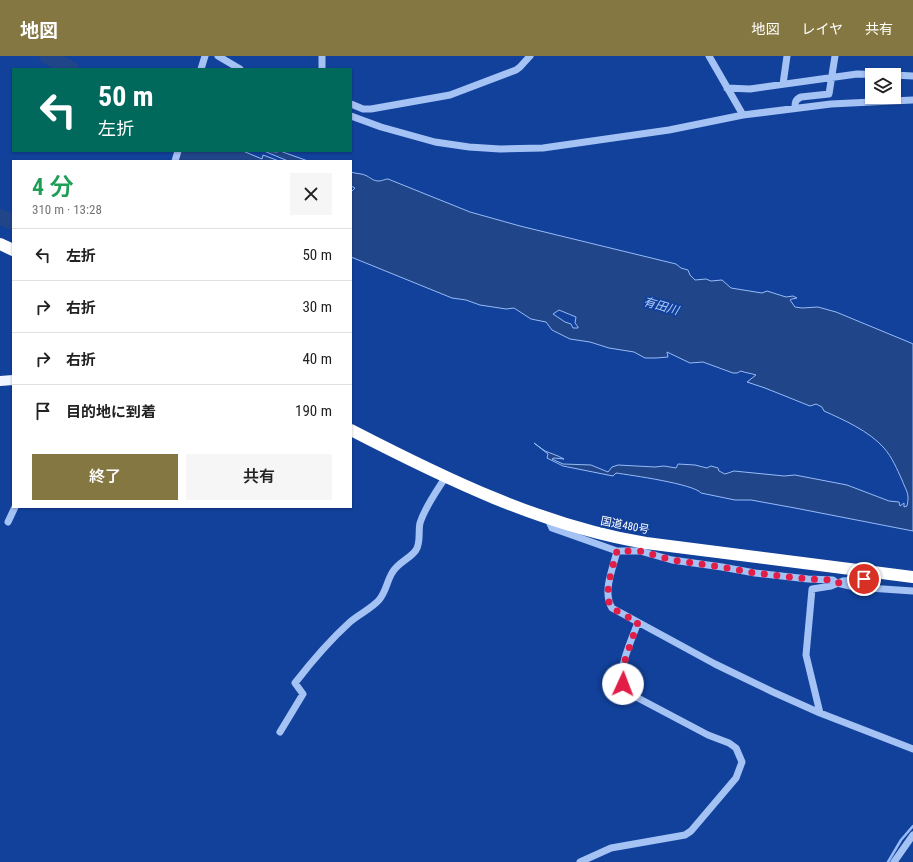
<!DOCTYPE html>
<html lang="ja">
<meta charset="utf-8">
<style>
:root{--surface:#fff;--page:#f6f6f6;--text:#222;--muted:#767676;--line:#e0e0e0;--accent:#857741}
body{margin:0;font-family:"Roboto Condensed","Noto Sans JP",sans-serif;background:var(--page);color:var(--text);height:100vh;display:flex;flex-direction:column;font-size:15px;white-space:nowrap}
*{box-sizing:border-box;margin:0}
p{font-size:13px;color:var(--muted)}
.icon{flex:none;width:22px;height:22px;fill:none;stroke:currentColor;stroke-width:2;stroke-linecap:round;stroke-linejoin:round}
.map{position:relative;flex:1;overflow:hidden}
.panel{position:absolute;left:12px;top:104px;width:340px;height:348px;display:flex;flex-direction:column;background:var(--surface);border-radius:0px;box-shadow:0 1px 3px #0004}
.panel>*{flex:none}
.hud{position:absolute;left:12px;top:12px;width:340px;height:84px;border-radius:0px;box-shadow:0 1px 3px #0004;background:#00695c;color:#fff;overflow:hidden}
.buttons{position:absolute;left:865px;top:12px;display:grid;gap:8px}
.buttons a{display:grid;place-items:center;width:36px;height:36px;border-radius:0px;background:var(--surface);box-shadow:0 1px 3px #0004;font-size:20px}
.pin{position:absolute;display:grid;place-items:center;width:34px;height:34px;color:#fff;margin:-17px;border:2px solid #fff;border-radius:50%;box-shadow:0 1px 4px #0007}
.me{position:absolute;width:44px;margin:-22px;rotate:2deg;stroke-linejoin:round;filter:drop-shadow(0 0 3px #0008)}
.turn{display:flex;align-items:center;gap:14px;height:84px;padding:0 20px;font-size:18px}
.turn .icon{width:52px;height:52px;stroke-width:2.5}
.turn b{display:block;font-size:28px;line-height:34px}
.round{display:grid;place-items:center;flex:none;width:42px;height:42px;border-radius:0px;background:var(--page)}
.summary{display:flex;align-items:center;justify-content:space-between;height:68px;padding:0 20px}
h1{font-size:24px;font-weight:600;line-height:30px;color:#1e9e55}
.action{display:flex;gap:8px;margin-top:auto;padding:8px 20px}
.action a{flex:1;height:46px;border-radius:0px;background:var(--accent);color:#fff;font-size:16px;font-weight:600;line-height:46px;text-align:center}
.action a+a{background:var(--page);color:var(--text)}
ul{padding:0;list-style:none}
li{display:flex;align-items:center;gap:12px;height:52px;padding:0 20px;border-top:1px solid var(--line)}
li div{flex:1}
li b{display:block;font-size:15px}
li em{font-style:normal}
header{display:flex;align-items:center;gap:24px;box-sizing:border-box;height:56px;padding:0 20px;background:var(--accent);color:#fff}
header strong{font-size:19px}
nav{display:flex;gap:22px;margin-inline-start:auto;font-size:14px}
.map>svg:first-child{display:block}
.water{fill:#214589;stroke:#96bbf8;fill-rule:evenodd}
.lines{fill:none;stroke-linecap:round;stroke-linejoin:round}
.stream{stroke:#96bbf8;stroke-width:2.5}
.river{stroke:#214589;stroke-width:16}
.minor{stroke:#a4c2f4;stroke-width:7}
.major{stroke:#f1f5ff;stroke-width:10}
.highway{stroke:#fff;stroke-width:12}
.route{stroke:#e11d48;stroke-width:7;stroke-dasharray:0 12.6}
.labels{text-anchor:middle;stroke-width:4;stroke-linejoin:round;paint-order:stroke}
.street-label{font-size:11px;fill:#fff;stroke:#11419b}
.water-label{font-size:12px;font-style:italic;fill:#b0ccfb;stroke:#11419b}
</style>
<header>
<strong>地図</strong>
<nav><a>地図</a><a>レイヤ</a><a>共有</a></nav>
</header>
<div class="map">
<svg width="913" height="806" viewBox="0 0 913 806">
<rect width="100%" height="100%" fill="#11419b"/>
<path class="water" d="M 178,95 L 243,95 L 262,103 L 263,99 L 279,105 L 175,105 Z
M 264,95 L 277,96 L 280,95 L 308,105 L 288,105 Z
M 351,116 C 356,118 362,117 367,120 C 371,122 373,125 379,125 C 382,125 385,123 388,123 L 470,156 L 520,170 L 676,208 L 681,212 L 688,214 L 690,219 L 695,224 L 706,223 L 711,225 L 722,224 L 731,232 L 762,237 L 767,235 L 786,241 L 793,240 L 797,242 L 792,243 L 790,244 L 795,251 L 802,252 L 818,251 L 836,256 L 911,287 L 913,288 L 913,475 L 795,452 L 751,444 L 735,444 L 701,437 C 694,428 630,419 616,417 L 613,420 L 563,410 L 547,402 L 548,398 L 534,387 L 545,395 L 558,400 L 564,403 L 554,402 L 552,403 L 563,408 L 591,409 L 608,416 L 612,411 L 618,409 L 655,411 L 664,410 L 676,412 L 678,408 L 695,409 L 707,412 L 711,410 L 718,412 L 719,415 L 725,418 L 734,415 L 784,420 L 795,419 L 847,429 L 889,445 L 899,446 L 900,450 L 904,447 L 904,451 L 907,450 C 910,437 906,435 902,424 C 897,413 892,401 884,392 C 869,375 844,364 824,355 L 822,351 L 816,348 L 810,350 L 765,332 L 747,326 L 756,319 C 750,317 746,317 741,315 L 737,317 L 733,317 L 703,306 L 690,307 L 667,296 L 668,301 L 656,302 L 645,302 L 634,296 L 609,292 L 590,286 L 570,283 L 552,274 L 546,266 L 531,263 L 514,252 L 506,253 L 480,249 L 466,244 L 452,242 L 351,201 L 351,136 L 355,132 L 351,130 ZM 559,254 L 576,261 L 575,267 L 578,271 L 578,272 L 573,272 L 571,268 L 565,266 L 553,258 Z"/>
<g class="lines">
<path class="stream" d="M 888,806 L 901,784 L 913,770"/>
<path class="river" d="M 47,0 L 71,13
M 0,161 L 13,166"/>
<path class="minor" d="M 218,0 L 240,13
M 322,0 L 322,13
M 709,0 L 743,59
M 201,13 L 205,0
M 894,19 L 913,20
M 783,28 L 787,0
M 727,32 L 750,33 L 857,18 L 894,19
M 351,48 L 363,53 L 371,53 L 450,39 L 516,14 L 520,11 L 530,0
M 795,52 C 795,46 795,44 801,41 L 829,38 L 835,0
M 351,60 L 381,71 L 435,86 L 469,91 L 500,93 L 543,92 L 669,74 L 743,59 L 831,48 L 913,44
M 175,105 L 178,95
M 548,463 L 552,472 L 617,495
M 8,466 L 15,451
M 646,487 L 640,495 L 617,495 C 613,513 602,535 612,552 L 715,608 L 773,636 L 820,657 L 913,693
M 640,495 L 672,504 L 722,511 L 755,517 L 808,523 L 833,524 L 837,527 L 854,531 L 913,535
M 820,657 L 806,599 L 812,533 L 831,530 L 843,525 L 864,523 L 869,516
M 280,676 L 303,638 L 295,627 C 312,605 329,585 350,566 C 359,558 371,553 379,544 C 386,536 387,525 392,517 C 398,506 410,503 416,494 C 421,486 418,476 420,467 C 425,451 436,436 445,422
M 580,806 L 611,792 L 685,779 L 691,775 L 736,722 L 742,706 L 736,692 L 729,687 L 708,679 L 638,642 C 632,638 625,634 623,627 C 618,611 633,581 638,566
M 894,806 L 913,779"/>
<path class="major" d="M 0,325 L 13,324"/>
<path class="highway" d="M 0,188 L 13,194
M 351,374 C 444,422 542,470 646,487 L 913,521"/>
</g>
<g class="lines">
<path class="route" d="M 623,628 L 622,613 L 638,566 C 630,562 620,558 613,552 C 601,543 614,508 617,495 L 640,495 L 672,504 L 722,511 L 755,517 L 808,523 L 833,524 L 838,527 L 843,525 L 864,523"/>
</g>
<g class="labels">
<g class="street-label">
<text transform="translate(625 469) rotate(11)" y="4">国道480号</text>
</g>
<g class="water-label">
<text transform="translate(661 250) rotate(16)" y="4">有田川</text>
</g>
</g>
</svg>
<div class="buttons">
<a><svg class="icon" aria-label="layers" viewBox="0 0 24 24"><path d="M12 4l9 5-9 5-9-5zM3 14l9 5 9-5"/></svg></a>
</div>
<div class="pin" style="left:864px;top:523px;background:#d93025"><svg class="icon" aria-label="arrive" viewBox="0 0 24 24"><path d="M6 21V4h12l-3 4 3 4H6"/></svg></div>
<svg class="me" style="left:623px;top:628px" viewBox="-20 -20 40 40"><circle r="19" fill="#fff"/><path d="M0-13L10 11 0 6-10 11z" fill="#e11d48"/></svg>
<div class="hud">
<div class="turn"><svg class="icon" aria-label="left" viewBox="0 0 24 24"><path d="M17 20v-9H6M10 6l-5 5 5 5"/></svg><div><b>50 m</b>左折</div></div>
</div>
<section class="panel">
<div class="summary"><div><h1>4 分</h1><p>310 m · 13:28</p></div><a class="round"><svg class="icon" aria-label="close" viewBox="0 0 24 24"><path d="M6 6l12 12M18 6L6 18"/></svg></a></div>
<ul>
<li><svg class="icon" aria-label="left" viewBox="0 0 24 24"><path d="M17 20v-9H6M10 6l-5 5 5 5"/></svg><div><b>左折</b></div><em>50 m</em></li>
<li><svg class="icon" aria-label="right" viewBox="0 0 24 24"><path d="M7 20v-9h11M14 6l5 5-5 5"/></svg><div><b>右折</b></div><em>30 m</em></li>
<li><svg class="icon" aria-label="right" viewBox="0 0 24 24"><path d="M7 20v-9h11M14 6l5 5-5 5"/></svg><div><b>右折</b></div><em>40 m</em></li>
<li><svg class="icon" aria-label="arrive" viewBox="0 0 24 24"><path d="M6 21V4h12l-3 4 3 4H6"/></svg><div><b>目的地に到着</b></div><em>190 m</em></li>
</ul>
<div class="action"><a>終了</a><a>共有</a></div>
</section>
</div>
